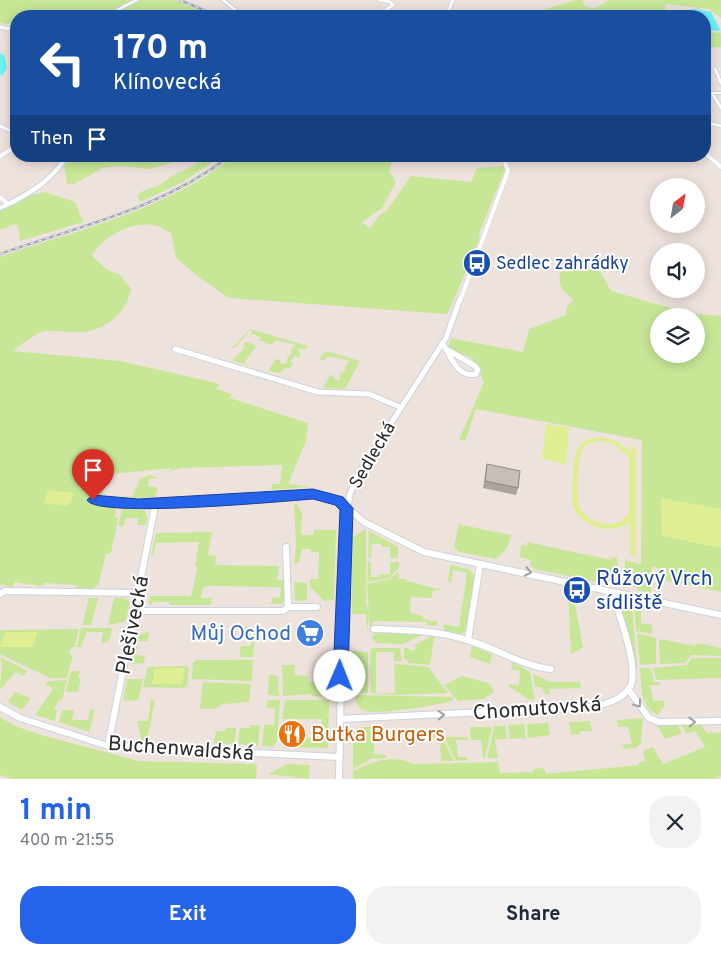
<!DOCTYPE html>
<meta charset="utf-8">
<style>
:root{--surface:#fff;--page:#f2f2f3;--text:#1f2937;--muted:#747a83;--accent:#2563eb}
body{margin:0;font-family:Overpass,sans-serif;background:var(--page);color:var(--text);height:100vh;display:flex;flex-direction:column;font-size:19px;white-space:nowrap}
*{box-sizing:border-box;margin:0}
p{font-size:16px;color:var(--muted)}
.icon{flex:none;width:28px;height:28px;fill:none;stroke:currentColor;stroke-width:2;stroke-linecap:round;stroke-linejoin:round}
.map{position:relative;height:779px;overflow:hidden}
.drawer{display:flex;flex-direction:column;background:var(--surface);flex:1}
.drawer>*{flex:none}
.hud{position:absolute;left:10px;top:10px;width:701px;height:152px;border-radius:20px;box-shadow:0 2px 12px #0003;background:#1a4fa0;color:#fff;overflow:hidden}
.needle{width:32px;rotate:31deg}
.controls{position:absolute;left:650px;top:178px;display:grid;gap:10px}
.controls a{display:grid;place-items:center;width:55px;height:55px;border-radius:50%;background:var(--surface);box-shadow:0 2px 12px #0003;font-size:25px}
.pin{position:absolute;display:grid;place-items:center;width:42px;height:42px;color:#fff;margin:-51px -21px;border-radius:50% 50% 50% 0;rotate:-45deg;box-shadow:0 0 5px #0007}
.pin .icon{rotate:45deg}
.me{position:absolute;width:55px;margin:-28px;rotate:1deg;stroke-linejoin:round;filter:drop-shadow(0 0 4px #0008)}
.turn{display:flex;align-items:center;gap:18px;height:105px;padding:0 20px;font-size:22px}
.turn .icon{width:65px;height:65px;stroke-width:2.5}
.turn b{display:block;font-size:35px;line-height:42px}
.then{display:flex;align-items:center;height:48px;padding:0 20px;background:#0003;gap:10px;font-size:19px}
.round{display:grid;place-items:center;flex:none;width:52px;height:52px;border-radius:20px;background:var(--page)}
.overview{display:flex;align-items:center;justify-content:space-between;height:85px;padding:0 20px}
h1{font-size:30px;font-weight:700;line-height:38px;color:var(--accent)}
.cta{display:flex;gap:10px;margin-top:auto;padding:10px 20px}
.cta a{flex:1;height:58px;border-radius:20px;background:var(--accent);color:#fff;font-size:20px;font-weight:700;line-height:58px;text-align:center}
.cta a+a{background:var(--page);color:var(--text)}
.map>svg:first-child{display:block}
.green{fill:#c7e797;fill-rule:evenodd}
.pitch{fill:#dfee92;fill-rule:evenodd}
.water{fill:#6bf3f4}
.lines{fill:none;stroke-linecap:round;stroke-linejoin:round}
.river{fill:#6bf3f4;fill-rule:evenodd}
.street-far3-casing{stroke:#cbd3de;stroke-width:4.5}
.street-far2-casing{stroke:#cbd3de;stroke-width:5}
.street-far1-casing{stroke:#cbd3de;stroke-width:7}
.street-casing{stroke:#cbd3de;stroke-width:8}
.secondary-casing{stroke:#cbd3de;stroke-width:2}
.street-far3{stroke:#fff;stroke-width:3}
.street-far2{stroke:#fff;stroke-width:4}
.street-far1{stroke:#fff;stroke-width:5}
.street{stroke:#fff;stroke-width:6}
.secondary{fill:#fff;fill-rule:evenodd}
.rail-casing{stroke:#9fa9b6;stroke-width:2.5}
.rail{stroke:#fff;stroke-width:1;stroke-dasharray:4;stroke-linecap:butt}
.wall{fill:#aaa39e}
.building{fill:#c6beb8;stroke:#8b8581}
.oneway{stroke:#a0a0a0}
.route{fill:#2563eb;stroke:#184099}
.labels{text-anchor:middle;stroke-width:4;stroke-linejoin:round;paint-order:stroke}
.transit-label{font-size:18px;fill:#164399;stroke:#fff;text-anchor:start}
.street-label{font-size:18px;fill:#2b2b2b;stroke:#fff}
.near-transit-label{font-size:21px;fill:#164399;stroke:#fff;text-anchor:start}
.near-street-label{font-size:21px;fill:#2b2b2b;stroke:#fff}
.near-shop-label{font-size:21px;fill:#366cbe;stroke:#fff;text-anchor:end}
.near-food-label{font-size:21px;fill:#c56008;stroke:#fff;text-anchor:start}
</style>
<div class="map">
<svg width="721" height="779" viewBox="0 0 721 779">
<rect width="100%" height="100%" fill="#eee2dd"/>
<path class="green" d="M 0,0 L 175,0 L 212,16 L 16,16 L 16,25 L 0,23 Z
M 576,0 L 582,0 L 585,6 C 595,11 601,5 609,0 L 721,0 L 721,18 L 709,9 L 666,4 L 664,16 L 539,16 L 542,10 Z
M 705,31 L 721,33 L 721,47 L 705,48 Z
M 83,156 L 194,156 L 150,169 L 119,166 L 103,168 L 74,184 L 67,184 L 64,167 L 69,160 Z
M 203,156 L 221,156 L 183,182 L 140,202 L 137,196 C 142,189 150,190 157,186 C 164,183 168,178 174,175 C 185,169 195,168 203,156 Z
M 234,156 L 394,156 L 389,171 L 396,182 L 382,208 L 362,222 L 370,228 L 379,216 L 387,210 L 411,176 L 471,182 L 477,168 L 504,166 L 505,170 L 479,233 L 480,238 L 449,311 L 446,314 L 229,298 L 196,275 L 176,258 L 171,233 C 165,231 159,225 153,225 C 129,222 103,237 92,256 L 106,269 L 120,275 L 131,289 C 126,314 105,331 80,332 C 69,333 57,330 45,331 C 36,333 20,345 13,351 L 120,361 L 208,381 L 219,384 L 216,389 L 232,394 L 230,398 L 308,423 L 306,441 L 288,484 L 311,487 L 271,490 L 272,484 L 280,484 L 282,465 L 182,468 L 173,470 L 164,476 L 173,468 L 101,475 L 96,490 L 104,491 L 100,498 L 92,498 L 90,502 L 116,507 L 115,517 L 118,518 L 111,553 L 106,554 L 98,585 L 95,586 L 94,590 L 75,590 L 76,585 L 45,583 L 40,586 L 15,582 L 12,588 L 2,584 L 0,586 L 0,257 C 81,228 166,211 234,156 Z
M 45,192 L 75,202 L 83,222 L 20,241 L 19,229 L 16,224 L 0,230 L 0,211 L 24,197 Z
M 598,268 L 611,291 L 688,313 L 721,316 L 721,592 L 659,579 L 658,568 L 652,566 L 651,593 L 637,590 L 637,588 L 624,583 L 625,560 L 641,564 L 642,440 L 476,409 L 465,441 L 459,440 L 484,382 L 472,358 L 448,348 L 451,338 L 523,352 L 529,329 L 566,315 L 567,307 L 573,299 C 562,290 558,287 560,272 ZM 659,316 L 696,316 L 696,354 L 659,354 Z
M 250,329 L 308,346 L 305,350 L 300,348 L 298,351 L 301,355 L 298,358 L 295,356 L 290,362 L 293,364 L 289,369 L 285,368 L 280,373 L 268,371 L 276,359 L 280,360 L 280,363 L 285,364 L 288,358 L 286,357 L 290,356 L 292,352 L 290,351 L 296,345 L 276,340 L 271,345 L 259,340 L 261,338 L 254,334 L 250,336 L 252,331 L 250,330 L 235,348 L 229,347 L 234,346 Z
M 249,342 L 256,346 L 244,363 L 250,366 L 229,359 L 234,359 L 246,346 L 243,345 L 244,343 Z
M 326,351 L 360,361 L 345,389 L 323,388 L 330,375 L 334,376 L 334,379 L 340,380 L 340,373 L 344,372 L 346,368 L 344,367 L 350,361 L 328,356 L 324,361 L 319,359 Z
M 150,475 L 159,478 L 149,479 L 148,486 L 158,488 L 155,497 L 123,498 L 124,496 L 132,497 L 140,479 Z
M 294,504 L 297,504 L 302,513 L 301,535 L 313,535 L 314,530 L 336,530 L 334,600 L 324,601 L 310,586 L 310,579 L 318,579 L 319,552 L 311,552 L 311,549 L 302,549 L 299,563 L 294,563 L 296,544 Z
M 122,509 L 144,510 L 147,516 L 146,525 L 137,525 L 139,518 L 126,518 L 123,526 L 118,526 Z
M 459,523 L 462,525 L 511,535 C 510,544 504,555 495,559 L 459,552 L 454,547 Z
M 366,529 L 366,603 L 369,614 L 367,633 L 366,614 L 352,614 L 352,537 Z
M 369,531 L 398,547 L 398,558 L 390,558 L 390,547 L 382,547 L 381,544 L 372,544 L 371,558 L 368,558 Z
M 207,532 L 212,532 L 208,555 L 216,556 L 215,565 L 279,566 L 277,580 L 284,580 L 285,599 L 281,604 L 271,604 L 272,598 L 280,597 L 281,588 L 277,587 L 209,586 L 203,588 L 201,598 L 212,598 L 211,605 L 170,605 L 170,602 L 153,602 L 152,605 L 149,605 L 150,596 L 191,596 L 198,567 L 195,567 L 199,542 L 156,543 L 153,555 L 151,555 L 156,533 Z
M 527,542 L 611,560 L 612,557 L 617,558 L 618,570 L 607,584 L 534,569 L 530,565 L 531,560 L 520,557 L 521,545 L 527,546 Z
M 368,562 L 371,562 L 371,577 L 379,577 L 380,574 L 390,574 L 390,562 L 399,562 L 399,568 L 389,578 L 367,582 Z
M 450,565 L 468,569 L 475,576 L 467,629 C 462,637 453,634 445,632 L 443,624 L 459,627 L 467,573 L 453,570 L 451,583 L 448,582 Z
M 399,571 L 398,579 L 407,579 L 407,581 L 438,589 L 440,581 L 439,590 L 433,591 L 431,598 L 411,597 L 410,613 L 423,616 L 423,619 L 438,622 L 436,626 L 427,625 L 427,622 L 373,621 L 372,630 L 370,629 L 367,584 L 390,579 Z
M 294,582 L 307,583 L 307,600 L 295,601 Z
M 568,592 L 573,593 L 583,648 L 571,654 Z
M 89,598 L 98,598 L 91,625 L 82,625 Z
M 114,598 L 124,598 L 130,602 L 126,621 L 108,625 Z
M 651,606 L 651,611 L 641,609 L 641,623 L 652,625 L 652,634 L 636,631 L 634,607 Z
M 632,607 L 637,665 L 636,666 L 621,608 Z
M 244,626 L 256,628 L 253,657 L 239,657 L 241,646 L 251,646 L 252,631 L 243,631 Z
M 81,628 L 112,628 L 109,642 L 101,643 L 103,632 L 87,632 L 81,647 L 77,647 Z
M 79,629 L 75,647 L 72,647 L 69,654 L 73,655 L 67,678 L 50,678 L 0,654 L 0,630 Z
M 149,632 L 148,641 L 139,641 L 136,655 L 145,656 L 144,663 L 131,664 L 136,635 Z
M 408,632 L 408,635 L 417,635 L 417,632 L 424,634 L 403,644 L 377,643 L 371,638 L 377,633 Z
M 637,633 L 656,638 L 656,664 L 640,665 Z
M 432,636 L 434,637 L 430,665 L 408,663 L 407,659 L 404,659 L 404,648 L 409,648 L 411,651 L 416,649 L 414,645 Z
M 659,639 L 696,646 L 697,643 L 721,648 L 721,656 L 691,655 L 685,663 L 660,664 Z
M 472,646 L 492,654 L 490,664 L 470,657 Z
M 372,648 L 400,648 L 402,661 L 394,661 L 394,652 L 376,652 L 376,693 L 395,693 L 394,665 L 398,664 L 428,667 L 448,693 L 396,695 L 371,693 L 370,651 Z
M 352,651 L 368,652 L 368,693 L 355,693 L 355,665 Z
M 0,657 L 27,671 L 23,676 L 15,672 L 0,690 L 2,664 Z
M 692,658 L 721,658 L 721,678 L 656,680 L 653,668 L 687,665 Z
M 197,660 L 253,660 L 252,681 L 192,679 L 193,663 Z
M 512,662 L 530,672 L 535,700 L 528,699 L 508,686 L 509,684 L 519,686 L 520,671 L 511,669 Z
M 282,665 L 295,665 L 294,675 L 308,676 L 308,682 L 328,682 L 327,697 L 312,696 L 311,694 L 283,696 Z
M 185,666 L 189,668 L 187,686 L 184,688 L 143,687 L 148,667 Z
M 640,668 L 651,668 L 654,682 L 659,682 L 660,685 L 650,685 L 653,701 L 664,701 L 665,705 L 658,715 C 639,706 642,687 640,668 Z
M 71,671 L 80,671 L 78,678 L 81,678 L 78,692 L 66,692 Z
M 269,674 L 278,676 L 279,696 L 268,695 Z
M 533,674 L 550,682 L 580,682 L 581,688 L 549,689 L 550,695 L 545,694 L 541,687 L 535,687 Z
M 462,676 L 489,683 L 494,692 L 483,699 L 458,701 L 444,685 Z
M 127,679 L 143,679 L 138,700 L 123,701 Z
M 67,680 L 62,700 L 60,699 L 54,709 L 57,710 L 55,721 L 35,715 L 53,689 L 46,684 L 48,681 Z
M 203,682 L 251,684 L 249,702 L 223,704 L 214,709 L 200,709 Z
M 15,692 L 31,698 L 22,710 L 8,702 Z
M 355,695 L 451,697 L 454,700 C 442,705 377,715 365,711 C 358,708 355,702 355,695 Z
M 151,699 L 155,700 L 147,741 L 142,741 L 137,721 L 148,721 Z
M 268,700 L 279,700 L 280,702 L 277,741 L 272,747 L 262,746 L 264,725 L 274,725 L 275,709 L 266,708 Z
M 285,700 L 329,700 L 328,748 L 285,747 L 285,730 L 286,738 L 321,738 L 322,719 L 282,719 Z
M 90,709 L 95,710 L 89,732 L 59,722 L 62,710 L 74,710 L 72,720 L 88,720 Z
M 0,717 L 15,726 L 41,735 L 139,761 L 257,764 L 256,779 L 12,779 L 0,775 Z
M 643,718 L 641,743 L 635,748 L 624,749 L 622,745 L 632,744 L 628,727 L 618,727 L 617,720 Z
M 590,721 L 592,731 L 580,731 L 581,734 L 571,735 L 569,722 Z
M 548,723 L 550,735 L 528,738 L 527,724 Z
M 680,723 L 700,723 L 707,733 L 721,732 L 721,775 L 715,779 L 353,779 L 353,771 C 372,762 393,754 413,764 L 498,762 L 500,773 L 533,772 L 533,769 L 544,768 L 546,774 L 639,765 L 638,763 L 645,761 L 643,751 L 653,747 L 663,764 L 705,747 L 695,731 L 687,734 Z
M 524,724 L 526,738 L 510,739 L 508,725 Z
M 656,724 L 677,724 L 682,733 L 665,739 Z
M 250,725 L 260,725 L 258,746 L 238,744 L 240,728 L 250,728 Z
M 384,725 L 385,736 L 374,736 L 374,754 L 386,755 L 386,758 L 371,759 L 353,769 L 353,732 L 356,728 Z
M 494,726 L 505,726 L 507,739 L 495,739 L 498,758 L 487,758 Z
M 470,727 L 492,727 L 485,758 L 483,758 L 481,740 L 471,740 Z
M 226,728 L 236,728 L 235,744 L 214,743 L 216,731 L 225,731 Z
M 438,729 L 454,761 L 441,761 L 440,740 L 429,740 L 428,730 Z
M 444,737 L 468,737 L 468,740 L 456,740 L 458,757 L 467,757 L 467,760 L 456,761 Z
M 288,764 L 310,765 L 309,779 L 268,774 Z"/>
<path class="pitch" d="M 546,424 L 569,428 L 566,464 L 542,459 Z
M 600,437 L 617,441 L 631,452 L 631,446 L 636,447 L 636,556 L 630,555 L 630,523 C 611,535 579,528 572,503 C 571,496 572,487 573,480 C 574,458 573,439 600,437 ZM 601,441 L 615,445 L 629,458 L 629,512 C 619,533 587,524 579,506 C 576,497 578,455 583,448 C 588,443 594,442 601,441 Z
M 49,490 L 74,493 L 68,506 L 43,503 Z
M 661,498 L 721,509 L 721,548 L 662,536 Z
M 5,632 L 37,632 L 33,647 L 0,647 Z
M 155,668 L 185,668 L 182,684 L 152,684 Z"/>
<path class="water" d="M 695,9 L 711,12 L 721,31 L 705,30 L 705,16 L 686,16 L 686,11 Z"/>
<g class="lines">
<path class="river" d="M 0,53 L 4,55 L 7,67 L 3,75 L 0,75 Z"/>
<defs>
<path id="street-far3" d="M 378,16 L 393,5 L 390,2 L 379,0
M 446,16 L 453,0
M 0,27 L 16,30
M 715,69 L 721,83
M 712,93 L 721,108
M 705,122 L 721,126
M 0,126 L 16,133"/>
<path id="street-far2" d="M 14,132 L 16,133
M 705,153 L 721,167
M 0,156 L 16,146
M 504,158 L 513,156
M 0,197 L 8,204
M 460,301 L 508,171 L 503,156"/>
<path id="street-far1" d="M 442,343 L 446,349
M 175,349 L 318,392 L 369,394 L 400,407
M 446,349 L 475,366 L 478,370 L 476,374 C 460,378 452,361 446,349 Z
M 93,500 L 138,504 L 284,494 L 328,496 L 339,501 L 352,512
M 154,512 L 156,503
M 347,512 L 350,494 L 359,473 L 446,338 L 460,299"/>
<path id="street" d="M 351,511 L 364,522 L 424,552 L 721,615
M 0,594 L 5,591 L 138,593
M 288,607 L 317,607
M 135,611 L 283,611 L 288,607 L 286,547
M 374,629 C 406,630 439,630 470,641 C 498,649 522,666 551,669
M 468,640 L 480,564
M 628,689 L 649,718 L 659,722 L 721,721
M 0,707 L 20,718 L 108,746 L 339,757
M 340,719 L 589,707 C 603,705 622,701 630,687 C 640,668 618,613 612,592
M 108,746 L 154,511
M 339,779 L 344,531 L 347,511"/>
<path id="secondary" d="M 134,0 L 139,0 L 108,16 L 103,16 Z
M 221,0 L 225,0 L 245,16 L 241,16 Z
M 705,92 L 721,92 L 721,94 L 705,94 Z
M 64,156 L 69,156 C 54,182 27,199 0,210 L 0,206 C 25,193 49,181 64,156 Z"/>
</defs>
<use href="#street-far3" class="street-far3-casing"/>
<use href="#street-far2" class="street-far2-casing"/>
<use href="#street-far1" class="street-far1-casing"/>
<use href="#street" class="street-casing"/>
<use href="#secondary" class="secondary-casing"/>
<use href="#street-far3" class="street-far3"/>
<use href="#street-far2" class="street-far2"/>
<use href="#street-far1" class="street-far1"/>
<use href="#street" class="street"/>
<use href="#secondary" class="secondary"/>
<defs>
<path id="rail" d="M 180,0 L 218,16
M 0,254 C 82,225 159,210 230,156"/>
</defs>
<use href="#rail" class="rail-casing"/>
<use href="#rail" class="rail"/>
</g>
<path class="wall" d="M 487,464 L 518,488 L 516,495 L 483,488 Z"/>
<path class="building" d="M 487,464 L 520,471 L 518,488 L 485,481 Z"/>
<defs><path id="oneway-chevron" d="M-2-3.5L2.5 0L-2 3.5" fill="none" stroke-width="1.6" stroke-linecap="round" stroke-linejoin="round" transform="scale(1.25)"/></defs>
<g class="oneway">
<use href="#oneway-chevron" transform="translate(528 572) rotate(12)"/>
<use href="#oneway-chevron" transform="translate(638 704) rotate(53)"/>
<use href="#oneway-chevron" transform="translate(441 715) rotate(-3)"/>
<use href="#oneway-chevron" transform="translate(692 722) rotate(-1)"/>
</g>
<path class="route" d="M 313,489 L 343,497 L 353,508 L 348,676 L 346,681 L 340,683 L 335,681 L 333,676 L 340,510 L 335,505 L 313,499 C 285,501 96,519 87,500 L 93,495 L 138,499 Z"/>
<defs>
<symbol id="bus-disc" viewBox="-11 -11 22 22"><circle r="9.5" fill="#1a4fb4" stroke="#fff"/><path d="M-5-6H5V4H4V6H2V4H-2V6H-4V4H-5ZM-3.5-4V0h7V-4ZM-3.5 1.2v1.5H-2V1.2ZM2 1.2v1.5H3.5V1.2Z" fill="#fff"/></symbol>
<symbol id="supermarket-disc" viewBox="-11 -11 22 22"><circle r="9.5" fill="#3f7fe0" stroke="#fff"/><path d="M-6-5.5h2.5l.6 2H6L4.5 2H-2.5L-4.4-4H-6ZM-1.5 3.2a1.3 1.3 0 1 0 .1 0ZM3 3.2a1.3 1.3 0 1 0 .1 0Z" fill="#fff"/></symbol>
<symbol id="restaurant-disc" viewBox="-11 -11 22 22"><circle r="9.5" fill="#e8710a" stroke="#fff"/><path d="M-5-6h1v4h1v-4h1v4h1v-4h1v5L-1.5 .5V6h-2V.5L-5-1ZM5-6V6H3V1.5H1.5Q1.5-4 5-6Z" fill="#fff"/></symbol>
</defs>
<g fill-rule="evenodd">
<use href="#bus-disc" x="461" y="247" width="32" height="32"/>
<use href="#bus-disc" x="561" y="574" width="32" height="32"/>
<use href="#supermarket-disc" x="294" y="617" width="32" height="32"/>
<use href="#restaurant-disc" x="276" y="718" width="32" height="32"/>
</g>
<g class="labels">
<g class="transit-label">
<text x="496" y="269">Sedlec zahrádky</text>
</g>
<g class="street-label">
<text transform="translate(372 455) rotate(-60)" y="6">Sedlecká</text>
</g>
<g class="near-transit-label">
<text x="596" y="585">Růžový Vrch<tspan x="596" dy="24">sídliště</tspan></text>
</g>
<g class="near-street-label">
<text transform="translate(132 625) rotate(-79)" y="7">Plešivecká</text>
<text transform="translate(537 708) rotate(-4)" y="7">Chomutovská</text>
<text transform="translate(181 748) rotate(4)" y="7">Buchenwaldská</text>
</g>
<g class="near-shop-label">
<text x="291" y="640">Můj Ochod</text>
</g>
<g class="near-food-label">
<text x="311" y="741">Butka Burgers</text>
</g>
</g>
</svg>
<div class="controls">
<a><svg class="needle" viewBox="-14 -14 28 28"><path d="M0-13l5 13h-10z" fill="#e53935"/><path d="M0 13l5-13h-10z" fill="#747a83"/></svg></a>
<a><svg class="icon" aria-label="sound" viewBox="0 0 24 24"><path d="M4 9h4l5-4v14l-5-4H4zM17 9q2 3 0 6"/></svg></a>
<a><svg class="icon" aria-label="layers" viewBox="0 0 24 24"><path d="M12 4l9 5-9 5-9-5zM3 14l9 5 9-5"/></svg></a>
</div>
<div class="pin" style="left:93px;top:500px;background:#d93025"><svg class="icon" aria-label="arrive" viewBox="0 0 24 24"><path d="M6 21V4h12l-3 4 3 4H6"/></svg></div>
<svg class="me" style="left:340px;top:676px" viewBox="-20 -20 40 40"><circle r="19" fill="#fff"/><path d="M0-13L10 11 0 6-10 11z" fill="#2563eb"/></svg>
<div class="hud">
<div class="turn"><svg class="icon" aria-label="left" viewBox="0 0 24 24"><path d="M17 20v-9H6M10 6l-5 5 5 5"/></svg><div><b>170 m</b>Klínovecká</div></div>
<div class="then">Then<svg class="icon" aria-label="arrive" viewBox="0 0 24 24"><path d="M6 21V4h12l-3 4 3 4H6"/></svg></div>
</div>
</div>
<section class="drawer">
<div class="overview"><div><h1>1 min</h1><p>400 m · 21:55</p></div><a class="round"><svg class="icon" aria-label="close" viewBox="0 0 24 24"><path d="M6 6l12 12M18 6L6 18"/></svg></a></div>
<div class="cta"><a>Exit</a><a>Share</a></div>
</section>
